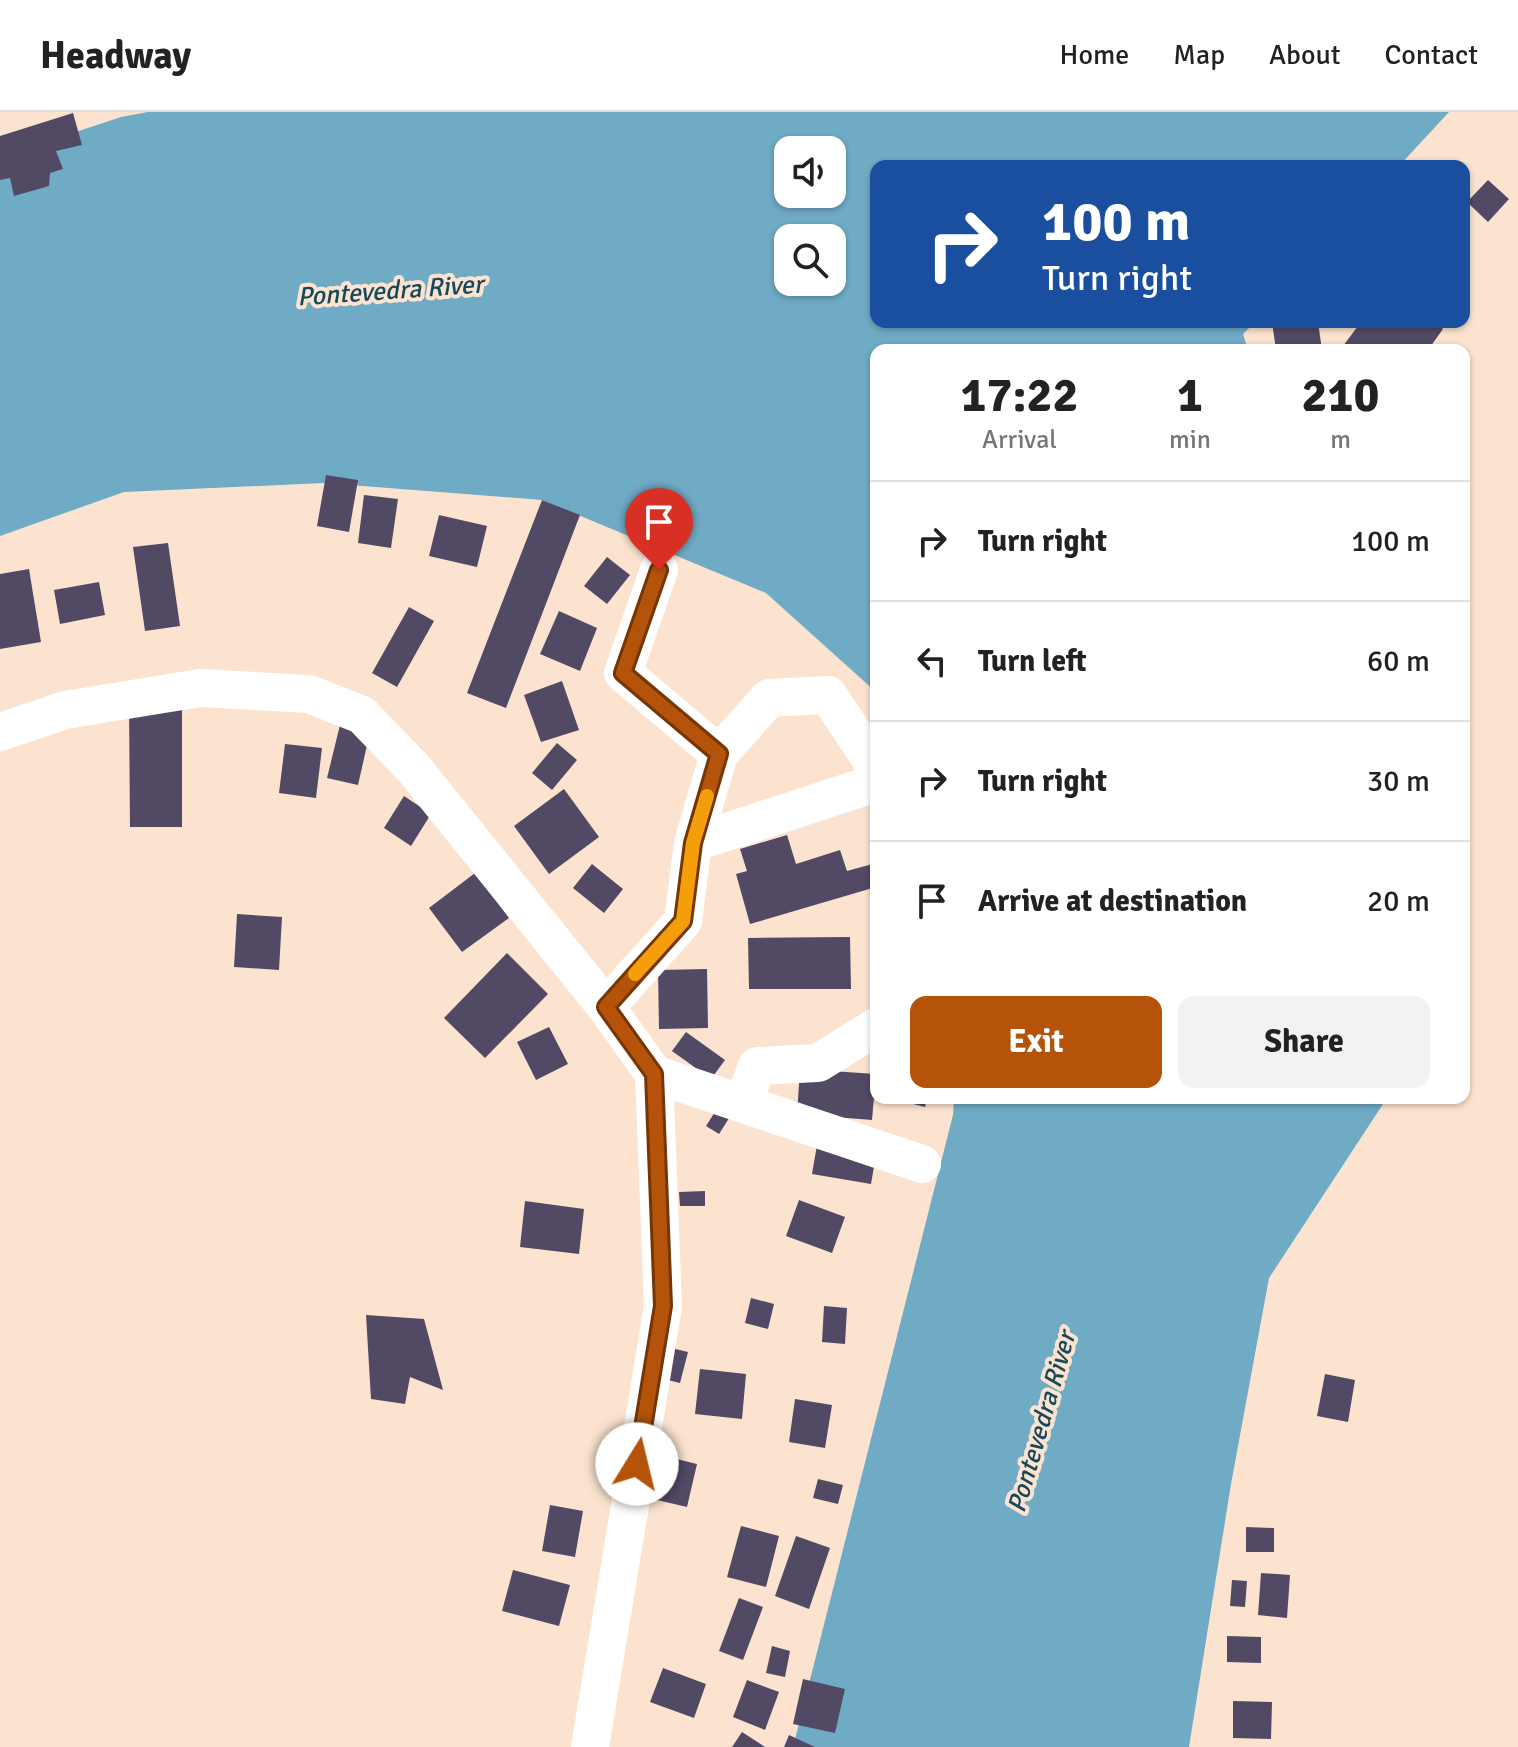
<!DOCTYPE html>
<style>
:root{--surface:#fff;--page:#f2f2f2;--text:#222;--muted:#767676;--line:#e0e0e0;--accent:#b45309}
body{margin:0;font-family:Signika,sans-serif;background:var(--page);color:var(--text);height:100vh;display:flex;flex-direction:column;font-size:30px;white-space:nowrap}
*{box-sizing:border-box;margin:0}
p{font-size:26px;color:var(--muted)}
.icon{flex:none;width:44px;height:44px;fill:none;stroke:currentColor;stroke-width:2;stroke-linecap:round;stroke-linejoin:round}
.map{position:relative;flex:1;overflow:hidden}
.sheet{position:absolute;left:870px;top:232px;width:600px;height:760px;display:flex;flex-direction:column;background:var(--surface);border-radius:16px;box-shadow:0 2px 6px #0004}
.sheet>*{flex:none}
.top-card{position:absolute;left:870px;top:48px;width:600px;height:168px;border-radius:16px;box-shadow:0 2px 6px #0004;background:#1a4fa0;color:#fff;overflow:hidden}
.fabs{position:absolute;left:774px;top:24px;display:grid;gap:16px}
.fabs a{display:grid;place-items:center;width:72px;height:72px;border-radius:16px;background:var(--surface);box-shadow:0 2px 6px #0004;font-size:40px}
.pin{position:absolute;display:grid;place-items:center;width:68px;height:68px;color:#fff;margin:-82px -34px;border-radius:50% 50% 50% 0;rotate:-45deg;box-shadow:0 0 8px #0007}
.pin .icon{rotate:45deg}
.me{position:absolute;width:88px;margin:-44px;rotate:9deg;stroke-linejoin:round;filter:drop-shadow(0 0 6px #0008)}
.turn{display:flex;align-items:center;gap:28px;height:168px;padding:0 40px;font-size:36px}
.turn .icon{width:104px;height:104px;stroke-width:2.5}
.turn b{display:block;font-size:56px;line-height:68px}
.eta{display:flex;justify-content:space-evenly;align-items:center;height:136px;text-align:center}
.eta b{font-size:48px;font-weight:700;line-height:56px}
.primary-button{display:flex;gap:16px;margin-top:auto;padding:16px 40px}
.primary-button a{flex:1;height:92px;border-radius:16px;background:var(--accent);color:#fff;font-size:32px;font-weight:700;line-height:92px;text-align:center}
.primary-button a+a{background:var(--page);color:var(--text)}
ul{padding:0;list-style:none}
li{display:flex;align-items:center;gap:24px;height:120px;padding:0 40px;border-top:2px solid var(--line)}
li div{flex:1}
li b{display:block;font-size:30px}
li em{font-style:normal}
header{display:flex;align-items:center;gap:48px;box-sizing:border-box;height:112px;padding:0 40px;background:var(--surface);border-bottom:2px solid var(--line)}
header strong{font-size:38px}
nav{display:flex;gap:44px;margin-inline-start:auto;font-size:28px}
.map>svg:first-child{display:block}
.water{fill:#70abc5;fill-rule:evenodd}
.building{fill:#524965}
.lines{fill:none;stroke-linecap:round;stroke-linejoin:round}
.minor{stroke:#fff;stroke-width:38}
.route-casing{stroke:#753606;stroke-width:20}
.route{stroke:#b45309;stroke-width:14}
.slow{stroke:#f59e0b;stroke-width:14}
.labels{text-anchor:middle;stroke-width:8;stroke-linejoin:round;paint-order:stroke}
.water-label{font-size:26px;font-style:italic;fill:#15485b;stroke:#fbe3cf}
</style>
<header>
<strong>Headway</strong>
<nav><a>Home</a><a>Map</a><a>About</a><a>Contact</a></nav>
</header>
<div class="map">
<svg width="1518" height="1635" viewBox="0 0 1518 1635">
<rect width="100%" height="100%" fill="#fbe3cf"/>
<path class="water" d="M 148,0 L 1449,0 L 1399,54 L 876,54 L 876,210 L 1255,210 L 1243,222 L 1248,238 L 876,238 L 876,580 L 766,481 L 542,388 L 324,371 L 124,380 L 0,424 L 0,45 L 121,5 ZM 788,38 L 832,38 L 832,82 L 788,82 ZM 788,126 L 832,126 L 832,170 L 788,170 Z
M 954,986 L 1387,986 L 1269,1166 L 1231,1372 L 1189,1635 L 793,1635 L 953,1003 Z"/>
<path class="building" d="M 73,1 L 82,33 L 56,39 L 63,57 L 50,61 L 49,74 L 14,84 L 10,66 L 0,68 L 0,24 Z
M 1488,68 L 1509,87 L 1488,110 L 1467,90 Z
M 1272,210 L 1318,210 L 1322,238 L 1276,238 Z
M 1361,210 L 1434,210 L 1443,217 L 1428,238 L 1340,238 Z
M 326,363 L 358,368 L 349,420 L 317,414 Z
M 364,383 L 398,387 L 391,436 L 358,431 Z
M 542,388 L 580,403 L 506,596 L 467,581 Z
M 439,403 L 487,414 L 477,455 L 429,444 Z
M 168,431 L 180,514 L 145,519 L 133,435 Z
M 607,445 L 630,463 L 607,492 L 584,474 Z
M 29,457 L 41,530 L 0,537 L 0,462 Z
M 99,470 L 105,503 L 60,512 L 54,478 Z
M 409,495 L 434,509 L 397,575 L 372,561 Z
M 559,499 L 597,516 L 580,559 L 540,542 Z
M 562,569 L 579,618 L 541,630 L 524,583 Z
M 129,591 L 182,592 L 182,715 L 130,715 Z
M 340,613 L 370,620 L 358,673 L 327,666 Z
M 557,631 L 577,648 L 552,678 L 532,661 Z
M 285,632 L 322,636 L 316,686 L 279,681 Z
M 564,677 L 599,725 L 549,762 L 514,714 Z
M 404,684 L 431,702 L 411,734 L 384,716 Z
M 787,723 L 796,752 L 840,738 L 847,759 L 876,751 L 876,775 L 750,812 L 736,762 L 747,759 L 740,737 Z
M 592,752 L 623,777 L 604,801 L 573,776 Z
M 475,761 L 509,806 L 462,840 L 429,796 Z
M 237,802 L 282,805 L 279,858 L 234,855 Z
M 850,825 L 851,877 L 749,877 L 748,826 Z
M 507,841 L 548,882 L 485,946 L 444,906 Z
M 707,857 L 708,916 L 659,917 L 658,858 Z
M 549,915 L 568,952 L 536,968 L 517,930 Z
M 686,920 L 725,948 L 711,967 L 672,939 Z
M 800,957 L 876,962 L 872,1008 L 797,1002 Z
M 890,986 L 927,986 L 925,995 Z
M 720,992 L 733,1000 L 719,1022 L 706,1014 Z
M 817,1033 L 876,1043 L 871,1072 L 812,1062 Z
M 705,1079 L 705,1094 L 680,1094 L 679,1080 Z
M 799,1088 L 845,1105 L 832,1141 L 786,1124 Z
M 525,1089 L 584,1097 L 579,1142 L 520,1135 Z
M 751,1186 L 774,1192 L 768,1217 L 745,1211 Z
M 824,1194 L 847,1196 L 845,1232 L 822,1230 Z
M 366,1203 L 424,1207 L 443,1278 L 410,1265 L 405,1292 L 371,1287 Z
M 667,1235 L 688,1240 L 680,1271 L 659,1266 Z
M 700,1257 L 746,1262 L 742,1307 L 695,1302 Z
M 1325,1262 L 1355,1268 L 1348,1310 L 1317,1304 Z
M 795,1287 L 832,1293 L 825,1336 L 789,1330 Z
M 668,1345 L 697,1352 L 687,1395 L 657,1388 Z
M 818,1367 L 843,1373 L 838,1392 L 813,1386 Z
M 550,1393 L 583,1399 L 575,1445 L 542,1439 Z
M 741,1414 L 779,1424 L 766,1475 L 727,1465 Z
M 1246,1415 L 1274,1416 L 1274,1440 L 1246,1440 Z
M 796,1424 L 830,1436 L 809,1497 L 775,1484 Z
M 513,1458 L 570,1473 L 559,1514 L 502,1499 Z
M 1261,1461 L 1290,1463 L 1287,1506 L 1258,1503 Z
M 1232,1468 L 1247,1469 L 1245,1495 L 1230,1494 Z
M 739,1486 L 763,1495 L 743,1548 L 719,1539 Z
M 1227,1524 L 1261,1525 L 1261,1551 L 1227,1550 Z
M 772,1534 L 790,1539 L 785,1565 L 766,1561 Z
M 663,1556 L 706,1572 L 694,1606 L 650,1590 Z
M 803,1567 L 845,1577 L 835,1621 L 793,1612 Z
M 747,1568 L 779,1580 L 765,1618 L 733,1605 Z
M 1233,1589 L 1272,1590 L 1271,1627 L 1233,1626 Z
M 742,1620 L 765,1635 L 732,1635 Z
M 789,1623 L 815,1635 L 784,1635 Z"/>
<g class="lines">
<path class="minor" d="M 0,620 L 65,598 L 200,576 L 309,582 L 362,603 L 414,657 L 606,895 L 654,962 L 663,1194 L 590,1635
M 719,642 L 769,586 L 828,583 L 876,655
M 693,731 L 876,671
M 606,895 L 683,809 L 693,731 L 719,642 L 623,561 L 659,458
M 654,962 L 922,1052
M 743,992 L 757,954 L 818,951 L 876,915"/>
</g>
<g class="lines">
<defs>
<path id="route" d="M 637,1352 L 663,1194 L 654,962 L 606,895 L 683,809 L 693,731 L 719,642 L 623,561 L 659,458"/>
</defs>
<use href="#route" class="route-casing"/>
<use href="#route" class="route"/>
<path class="slow" d="M 635,862 L 683,809 L 693,731 L 707,684"/>
</g>
<g class="labels">
<g class="water-label">
<text transform="translate(390 178) rotate(-4)" y="9">Pontevedra River</text>
<text transform="translate(1041 1310) rotate(-74)" y="9">Pontevedra River</text>
</g>
</g>
</svg>
<div class="fabs">
<a><svg class="icon" aria-label="sound" viewBox="0 0 24 24"><path d="M4 9h4l5-4v14l-5-4H4zM17 9q2 3 0 6"/></svg></a>
<a><svg class="icon" aria-label="search" viewBox="0 0 24 24"><circle cx="10" cy="10" r="6"/><path d="M15 15l6 6"/></svg></a>
</div>
<div class="pin" style="left:659px;top:458px;background:#d93025"><svg class="icon" aria-label="arrive" viewBox="0 0 24 24"><path d="M6 21V4h12l-3 4 3 4H6"/></svg></div>
<svg class="me" style="left:637px;top:1352px" viewBox="-20 -20 40 40"><circle r="19" fill="#fff"/><path d="M0-13L10 11 0 6-10 11z" fill="#b45309"/></svg>
<div class="top-card">
<div class="turn"><svg class="icon" aria-label="right" viewBox="0 0 24 24"><path d="M7 20v-9h11M14 6l5 5-5 5"/></svg><div><b>100 m</b>Turn right</div></div>
</div>
<section class="sheet">
<div class="eta">
<div><b>17:22</b><p>Arrival</p></div>
<div><b>1</b><p>min</p></div>
<div><b>210</b><p>m</p></div>
</div>
<ul>
<li><svg class="icon" aria-label="right" viewBox="0 0 24 24"><path d="M7 20v-9h11M14 6l5 5-5 5"/></svg><div><b>Turn right</b></div><em>100 m</em></li>
<li><svg class="icon" aria-label="left" viewBox="0 0 24 24"><path d="M17 20v-9H6M10 6l-5 5 5 5"/></svg><div><b>Turn left</b></div><em>60 m</em></li>
<li><svg class="icon" aria-label="right" viewBox="0 0 24 24"><path d="M7 20v-9h11M14 6l5 5-5 5"/></svg><div><b>Turn right</b></div><em>30 m</em></li>
<li><svg class="icon" aria-label="arrive" viewBox="0 0 24 24"><path d="M6 21V4h12l-3 4 3 4H6"/></svg><div><b>Arrive at destination</b></div><em>20 m</em></li>
</ul>
<div class="primary-button"><a>Exit</a><a>Share</a></div>
</section>
</div>
